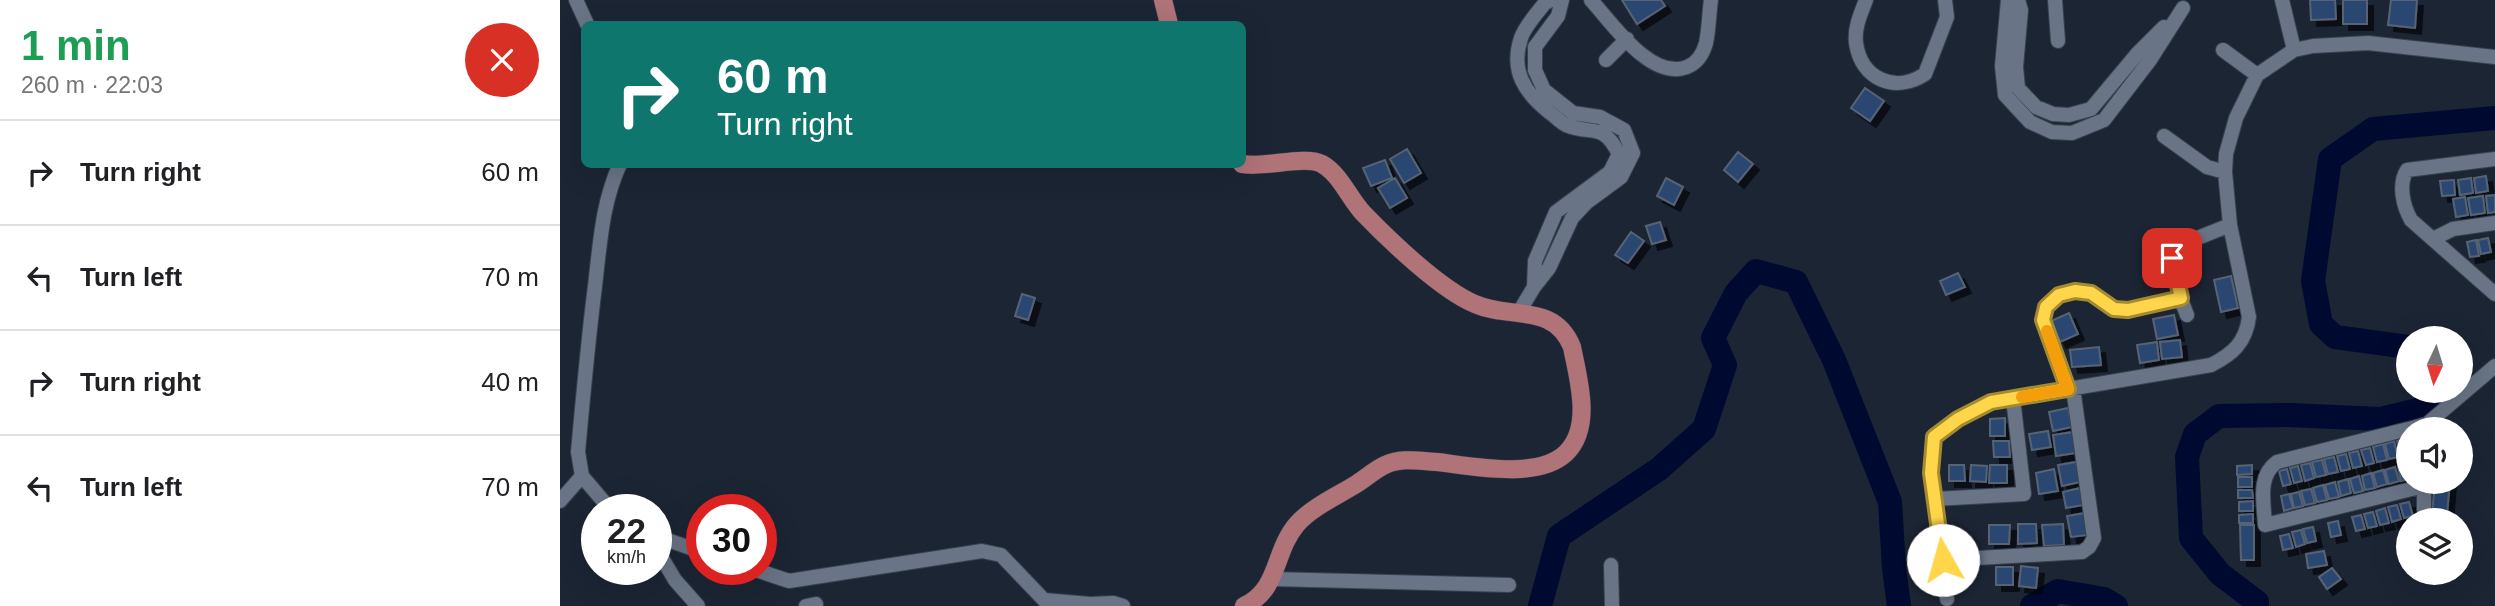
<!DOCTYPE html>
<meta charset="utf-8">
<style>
:root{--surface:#fff;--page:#f2f2f2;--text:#202124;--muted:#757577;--line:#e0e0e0}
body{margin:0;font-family:Arial,sans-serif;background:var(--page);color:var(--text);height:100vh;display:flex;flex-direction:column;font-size:26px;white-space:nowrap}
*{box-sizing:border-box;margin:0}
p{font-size:23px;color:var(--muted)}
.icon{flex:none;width:38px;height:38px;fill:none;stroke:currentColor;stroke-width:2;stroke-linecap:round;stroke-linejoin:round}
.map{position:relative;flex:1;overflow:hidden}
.sheet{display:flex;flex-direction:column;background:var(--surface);width:560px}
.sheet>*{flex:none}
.hud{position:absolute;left:21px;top:21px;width:665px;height:147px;border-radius:10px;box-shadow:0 7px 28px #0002;background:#0f766e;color:#fff;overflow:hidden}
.needle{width:46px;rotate:184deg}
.fabs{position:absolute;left:1836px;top:326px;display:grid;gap:14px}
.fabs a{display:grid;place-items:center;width:77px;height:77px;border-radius:50%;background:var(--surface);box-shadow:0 7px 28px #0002;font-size:35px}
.speed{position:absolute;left:21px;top:494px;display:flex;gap:14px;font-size:35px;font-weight:700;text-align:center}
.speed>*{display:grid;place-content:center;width:91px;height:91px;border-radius:50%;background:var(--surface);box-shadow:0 7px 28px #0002;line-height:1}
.speed small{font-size:18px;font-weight:400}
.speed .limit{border:10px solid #d22;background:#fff;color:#111}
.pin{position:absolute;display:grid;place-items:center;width:60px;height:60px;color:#fff;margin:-30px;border-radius:14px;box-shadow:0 4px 10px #0006}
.me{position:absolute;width:77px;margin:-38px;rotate:353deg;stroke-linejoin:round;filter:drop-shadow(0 0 5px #0008)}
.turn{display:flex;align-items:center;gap:24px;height:147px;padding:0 21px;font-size:32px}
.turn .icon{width:91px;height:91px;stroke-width:2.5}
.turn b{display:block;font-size:49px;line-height:60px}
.round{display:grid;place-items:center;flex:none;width:74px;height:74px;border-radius:37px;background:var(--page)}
.headline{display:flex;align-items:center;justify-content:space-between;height:119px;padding:0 21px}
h1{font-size:42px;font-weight:800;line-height:52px;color:#1e9e55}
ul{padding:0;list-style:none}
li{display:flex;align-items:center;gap:21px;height:105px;padding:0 21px;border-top:2px solid var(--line)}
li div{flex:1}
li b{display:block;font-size:26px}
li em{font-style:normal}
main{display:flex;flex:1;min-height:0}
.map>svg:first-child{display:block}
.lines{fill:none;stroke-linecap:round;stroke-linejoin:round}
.river{stroke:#000930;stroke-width:24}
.building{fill:#2b4772;stroke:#576374;stroke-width:2;filter:url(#shadow)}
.minor-casing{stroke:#39414d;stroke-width:16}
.major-casing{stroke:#39414d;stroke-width:19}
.minor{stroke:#697486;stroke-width:14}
.major{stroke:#af7378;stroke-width:18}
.route-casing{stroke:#a68a30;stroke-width:18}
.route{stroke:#ffd54a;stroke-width:12}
.slow{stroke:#f59e0b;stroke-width:12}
</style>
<main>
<section class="sheet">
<div class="headline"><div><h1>1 min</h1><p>260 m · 22:03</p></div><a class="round" style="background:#d93025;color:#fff"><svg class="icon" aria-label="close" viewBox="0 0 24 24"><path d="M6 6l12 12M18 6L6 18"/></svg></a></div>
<ul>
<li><svg class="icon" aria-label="right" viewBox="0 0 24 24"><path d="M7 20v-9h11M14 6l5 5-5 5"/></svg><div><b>Turn right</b></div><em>60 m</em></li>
<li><svg class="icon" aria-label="left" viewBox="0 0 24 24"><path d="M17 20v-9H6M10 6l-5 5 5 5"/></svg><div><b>Turn left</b></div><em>70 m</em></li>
<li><svg class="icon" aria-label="right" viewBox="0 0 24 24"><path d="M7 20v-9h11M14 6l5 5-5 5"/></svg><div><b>Turn right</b></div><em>40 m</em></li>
<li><svg class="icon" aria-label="left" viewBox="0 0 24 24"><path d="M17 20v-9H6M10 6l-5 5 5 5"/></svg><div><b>Turn left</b></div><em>70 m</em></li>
</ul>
</section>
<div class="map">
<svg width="1935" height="606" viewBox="0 0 1935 606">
<defs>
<filter id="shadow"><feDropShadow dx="6" dy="6" stdDeviation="0" flood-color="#0009"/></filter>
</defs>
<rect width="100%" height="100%" fill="#1c2534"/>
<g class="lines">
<path class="river" d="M 1848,347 L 1775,337 L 1761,324 L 1753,281 L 1770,159 L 1813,129 L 1935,118
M 980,606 L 999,536 L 1099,469 L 1144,429 L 1165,365 L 1153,338 L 1176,293 L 1196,271 L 1236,282 L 1274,360 L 1330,502 L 1334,568 L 1339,606
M 1472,606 L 1498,591 L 1544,599 L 1556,606
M 1697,606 L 1697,602 L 1660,574 L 1631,538 L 1627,457 L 1635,434 L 1659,416 L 1729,415 L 1821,419 L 1870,407 L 1892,390"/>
</g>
<path class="building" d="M 1062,0 L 1101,0 L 1105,6 L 1077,24 Z
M 1750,0 L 1775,0 L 1776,19 L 1751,20 Z
M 1783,0 L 1807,0 L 1807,24 L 1783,24 Z
M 1831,0 L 1857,0 L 1855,28 L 1828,25 Z
M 1305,88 L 1324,101 L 1310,121 L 1291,108 Z
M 847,149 L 861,173 L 844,183 L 830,159 Z
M 1178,152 L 1193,164 L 1178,182 L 1164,170 Z
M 825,160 L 832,178 L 811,186 L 803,168 Z
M 1926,176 L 1928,191 L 1916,193 L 1914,178 Z
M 835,178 L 847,198 L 830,208 L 818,188 Z
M 1106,178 L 1123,187 L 1114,205 L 1097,196 Z
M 1911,178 L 1913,193 L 1900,195 L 1898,180 Z
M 1894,180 L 1895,195 L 1882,196 L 1880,181 Z
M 1935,195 L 1935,212 L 1928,213 L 1926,196 Z
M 1923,196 L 1925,213 L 1911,215 L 1908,198 Z
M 1905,197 L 1908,215 L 1896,217 L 1893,199 Z
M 1100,222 L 1106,240 L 1092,244 L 1086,226 Z
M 1071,232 L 1084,241 L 1068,263 L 1055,255 Z
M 1928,238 L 1931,252 L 1921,254 L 1918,240 Z
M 1916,240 L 1919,256 L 1910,257 L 1907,242 Z
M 1398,273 L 1405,287 L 1386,295 L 1380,281 Z
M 1671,276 L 1678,308 L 1661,312 L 1654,280 Z
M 462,294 L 475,298 L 468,320 L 455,316 Z
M 1509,313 L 1518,334 L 1500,342 L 1491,321 Z
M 1614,315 L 1618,335 L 1597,339 L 1593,319 Z
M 1620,340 L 1622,357 L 1602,359 L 1600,342 Z
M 1597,342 L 1599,360 L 1580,363 L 1577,345 Z
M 1539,347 L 1541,365 L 1512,367 L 1510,350 Z
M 1508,408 L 1512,427 L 1493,431 L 1489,412 Z
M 1445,418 L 1445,436 L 1430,436 L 1430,419 Z
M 1488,431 L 1491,447 L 1472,450 L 1469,434 Z
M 1513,432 L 1516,453 L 1496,456 L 1493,435 Z
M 1847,438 L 1848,454 L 1841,456 L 1837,441 Z
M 1433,441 L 1449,441 L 1450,457 L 1434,457 Z
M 1834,441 L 1838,457 L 1829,459 L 1825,444 Z
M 1823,444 L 1827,460 L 1817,462 L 1813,447 Z
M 1810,448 L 1814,463 L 1806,465 L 1801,450 Z
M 1798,451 L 1802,466 L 1793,468 L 1789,453 Z
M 1786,454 L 1790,469 L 1781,471 L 1777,456 Z
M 1774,457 L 1778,472 L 1768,474 L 1764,459 Z
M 1762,460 L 1766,475 L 1756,477 L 1752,462 Z
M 1516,462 L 1520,482 L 1502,486 L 1498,465 Z
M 1750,463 L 1754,478 L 1745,481 L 1741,465 Z
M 1847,464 L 1848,479 L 1841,481 L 1838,466 Z
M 1389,465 L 1404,465 L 1405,481 L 1389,481 Z
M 1411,465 L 1427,466 L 1426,482 L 1410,481 Z
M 1430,465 L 1447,465 L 1447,483 L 1429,483 Z
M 1692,465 L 1692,474 L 1677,475 L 1677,466 Z
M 1738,466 L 1742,481 L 1734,483 L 1730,468 Z
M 1835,467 L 1839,481 L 1829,484 L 1825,470 Z
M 1494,469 L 1498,491 L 1479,494 L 1476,473 Z
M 1727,469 L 1731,484 L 1723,486 L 1719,471 Z
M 1823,470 L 1827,484 L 1817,487 L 1813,473 Z
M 1811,473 L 1815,488 L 1805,490 L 1802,476 Z
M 1799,476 L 1803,491 L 1794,493 L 1790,479 Z
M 1678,477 L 1692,477 L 1692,487 L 1678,487 Z
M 1788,479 L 1791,493 L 1781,496 L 1778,482 Z
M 1875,481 L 1890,481 L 1887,515 L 1872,514 Z
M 1775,482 L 1779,497 L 1769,499 L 1765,485 Z
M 1763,485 L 1767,500 L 1757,502 L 1753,488 Z
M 1520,488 L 1523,505 L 1506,508 L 1503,492 Z
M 1751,489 L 1755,503 L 1745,505 L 1741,491 Z
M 1678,490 L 1692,490 L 1693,498 L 1678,498 Z
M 1739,492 L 1743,506 L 1734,508 L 1731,494 Z
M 1729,494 L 1733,508 L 1724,511 L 1721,496 Z
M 1693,501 L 1693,511 L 1679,511 L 1679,502 Z
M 1849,502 L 1853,516 L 1844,518 L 1840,504 Z
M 1837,505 L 1841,519 L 1832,522 L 1828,507 Z
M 1825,508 L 1829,523 L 1820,525 L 1816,511 Z
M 1813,512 L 1817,526 L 1808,528 L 1804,514 Z
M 1525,513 L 1528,535 L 1511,537 L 1507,516 Z
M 1693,514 L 1693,523 L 1679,523 L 1679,515 Z
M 1801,515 L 1805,529 L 1796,531 L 1792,517 Z
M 1778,521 L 1781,535 L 1771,537 L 1768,523 Z
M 1458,524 L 1476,524 L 1477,543 L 1458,544 Z
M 1503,524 L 1504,545 L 1484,546 L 1482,525 Z
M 1429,525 L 1450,525 L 1449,544 L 1429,544 Z
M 1680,525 L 1694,525 L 1694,560 L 1681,560 Z
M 1753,527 L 1756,541 L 1747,543 L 1743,529 Z
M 1741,530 L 1745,544 L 1736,547 L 1732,532 Z
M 1729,534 L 1733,548 L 1723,550 L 1720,536 Z
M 1764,551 L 1767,565 L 1748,568 L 1746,554 Z
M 1461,566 L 1478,568 L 1476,588 L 1459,586 Z
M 1436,567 L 1453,567 L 1453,585 L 1436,585 Z
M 1772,568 L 1781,579 L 1767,589 L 1759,577 Z"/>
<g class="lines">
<defs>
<path id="minor" d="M 16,0 L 27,24
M 1031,0 C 1052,23 1091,81 1127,67 C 1137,63 1143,54 1146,43 C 1149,29 1149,14 1151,0
M 1306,0 C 1301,13 1294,28 1296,43 C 1301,79 1335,94 1365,74 L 1387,17 L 1385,0
M 1448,0 L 1442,66 L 1445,95 L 1470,122 L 1492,132 L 1512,133 L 1544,120 L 1590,60 L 1623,8
M 1458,0 L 1461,10 L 1456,67 L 1458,88 L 1476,107 L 1493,114 L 1509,115 L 1531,109 L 1577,54 L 1604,27
M 1495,0 L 1498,41
M 1722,0 L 1734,50
M 1663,50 L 1697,75
M 1046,60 L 1067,39
M 1604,136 L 1647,167 L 1665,172
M 1935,159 L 1847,170 C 1838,184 1843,206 1851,220 L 1935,294
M 1873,239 L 1893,229 L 1935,223
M 974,287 L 975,261 L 996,212 L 1050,172 L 1059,154 C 1042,121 1033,136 1006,125 C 1001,123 995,116 989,112 C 965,93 950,71 961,38 C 965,26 977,13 985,3 L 991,0
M 959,312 L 974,287 L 989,268 L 1012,218 L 1027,202 L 1061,177 L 1073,153 L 1064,130 L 1040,117 L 1013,113 L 984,90 L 975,70 L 975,47 L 998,16 L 1002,0
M 1627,315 C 1619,295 1609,268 1615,247 L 1670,225
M 1508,389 L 1483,320 L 1486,307 L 1499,295 L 1515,291 L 1531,293 L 1554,309 L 1568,310 L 1621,298
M 1848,429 L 1717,462 C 1697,476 1704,503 1705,525 L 1864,486
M 1849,429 L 1867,424 L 1935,366
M 22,476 L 18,452 C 23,397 28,341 35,286 C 40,244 42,203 60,164
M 22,476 L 50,509
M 1375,499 L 1464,494 L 1453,398
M 0,501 L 22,476
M 1864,510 L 1864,481
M 96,536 L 142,552
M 96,548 L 115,580 L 138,606
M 1383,560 L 1522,552 L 1529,547 L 1534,538 L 1513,388
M 1051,565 L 1052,606
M 193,569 L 229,581 L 422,551 L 441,555 L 484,600 L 530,604 L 553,603 L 563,606
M 712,579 L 949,585
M 1387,599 L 1371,473 L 1374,437 L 1398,419 L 1431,402 L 1651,365 C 1673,354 1686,342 1689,317 L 1670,225 L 1665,172 L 1666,154 L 1676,118 L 1697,75 L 1734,50 L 1753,46 L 1808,43 L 1935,57
M 246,606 L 256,604"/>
<path id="major" d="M 603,0 L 609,24
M 682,164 C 706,168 745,155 762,164 C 780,174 789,198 803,213 C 829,240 881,290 915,304 C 950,320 994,302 1012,347 C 1018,378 1033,427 1006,453 C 978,480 912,466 877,462 C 860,461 841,457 825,465 C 816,469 807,477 798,483 C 779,495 752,507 737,524 C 713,552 720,589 684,606"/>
</defs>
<use href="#minor" class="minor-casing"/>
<use href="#major" class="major-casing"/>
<use href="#minor" class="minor"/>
<use href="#major" class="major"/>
</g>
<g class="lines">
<defs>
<path id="route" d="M 1383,560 L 1371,473 L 1374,437 L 1398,419 L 1431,402 L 1508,389 L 1483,320 L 1486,307 L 1499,295 L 1515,291 L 1531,293 L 1554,309 L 1568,310 L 1621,298 L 1612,258"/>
</defs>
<use href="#route" class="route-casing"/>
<use href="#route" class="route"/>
<path class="slow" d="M 1462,397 L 1508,389 L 1487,331"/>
</g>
</svg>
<div class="fabs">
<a><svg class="needle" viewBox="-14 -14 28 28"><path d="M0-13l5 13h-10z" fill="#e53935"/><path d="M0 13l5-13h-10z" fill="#757577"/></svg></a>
<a><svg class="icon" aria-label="sound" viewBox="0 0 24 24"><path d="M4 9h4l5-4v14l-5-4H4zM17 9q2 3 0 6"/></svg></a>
<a><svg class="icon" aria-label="layers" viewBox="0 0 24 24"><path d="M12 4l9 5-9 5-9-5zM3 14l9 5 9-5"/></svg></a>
</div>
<div class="speed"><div>22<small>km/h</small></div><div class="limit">30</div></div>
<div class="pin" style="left:1612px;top:258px;background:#d93025"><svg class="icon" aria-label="arrive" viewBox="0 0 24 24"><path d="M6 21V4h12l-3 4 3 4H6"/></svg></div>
<svg class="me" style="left:1383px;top:560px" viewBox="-20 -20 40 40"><circle r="19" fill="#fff"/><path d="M0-13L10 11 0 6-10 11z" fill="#ffd54a"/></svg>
<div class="hud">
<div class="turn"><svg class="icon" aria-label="right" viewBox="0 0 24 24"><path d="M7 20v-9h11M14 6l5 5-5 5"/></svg><div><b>60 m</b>Turn right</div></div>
</div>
</div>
</main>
